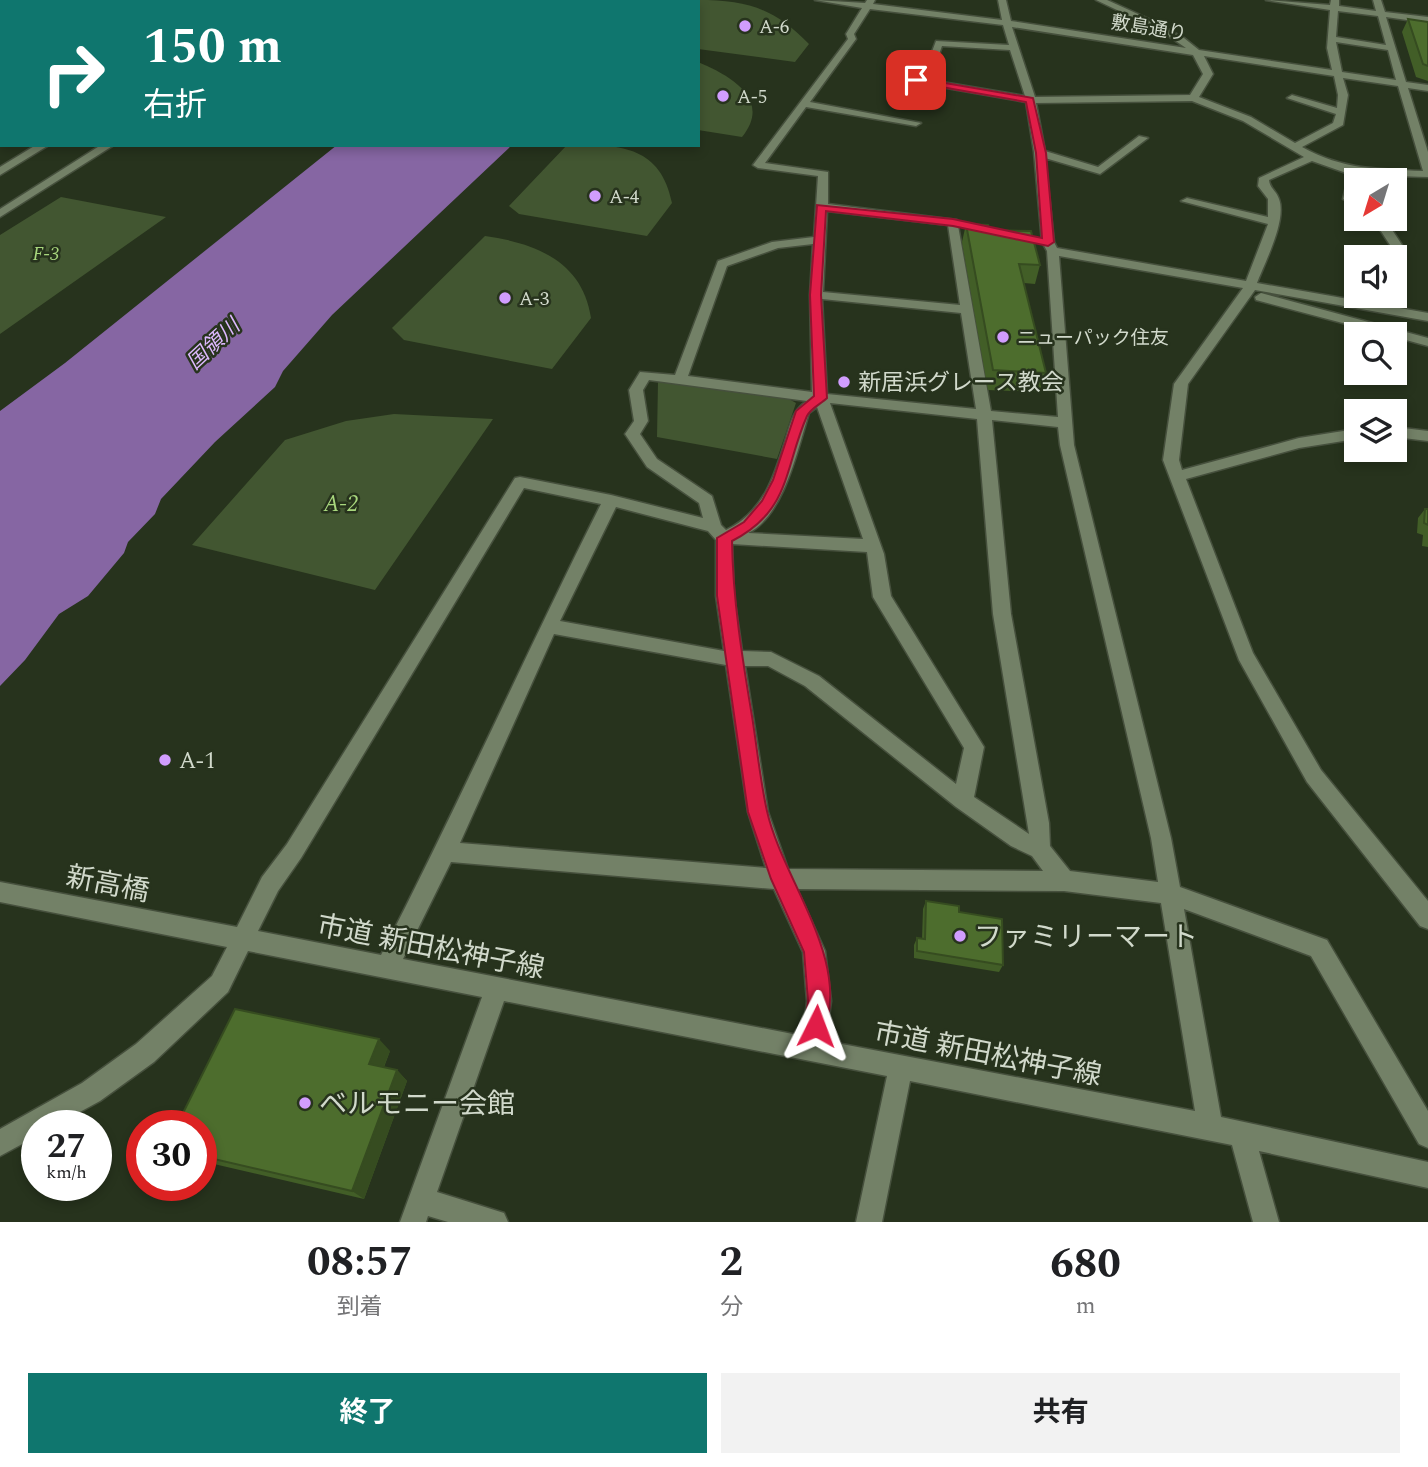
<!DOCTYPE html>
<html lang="ja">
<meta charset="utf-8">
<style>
:root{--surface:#fff;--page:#f2f2f2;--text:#202124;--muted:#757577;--accent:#0f766e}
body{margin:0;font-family:Spectral,"Noto Sans JP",serif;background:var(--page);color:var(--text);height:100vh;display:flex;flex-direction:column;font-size:26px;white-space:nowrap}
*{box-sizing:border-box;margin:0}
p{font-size:23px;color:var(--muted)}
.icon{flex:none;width:38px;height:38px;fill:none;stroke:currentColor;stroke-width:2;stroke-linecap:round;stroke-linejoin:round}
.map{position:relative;height:1222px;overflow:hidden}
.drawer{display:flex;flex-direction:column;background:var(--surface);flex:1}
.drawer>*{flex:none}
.guide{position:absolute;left:0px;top:0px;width:700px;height:147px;box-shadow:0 4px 10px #0003;background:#0f766e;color:#fff;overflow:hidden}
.needle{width:46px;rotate:218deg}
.fabs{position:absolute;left:1344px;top:168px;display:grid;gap:14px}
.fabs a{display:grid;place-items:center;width:63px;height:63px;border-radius:0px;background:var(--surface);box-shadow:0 4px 10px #0003;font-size:35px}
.speed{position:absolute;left:21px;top:1110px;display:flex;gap:14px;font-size:35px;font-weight:700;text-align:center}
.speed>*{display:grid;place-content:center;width:91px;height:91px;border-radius:50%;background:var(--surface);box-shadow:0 4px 10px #0003;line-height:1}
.speed small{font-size:18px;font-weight:400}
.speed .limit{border:10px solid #d22;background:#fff;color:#111}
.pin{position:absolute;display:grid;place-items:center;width:60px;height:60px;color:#fff;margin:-30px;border-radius:14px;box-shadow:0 4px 10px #0006}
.me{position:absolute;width:77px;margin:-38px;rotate:3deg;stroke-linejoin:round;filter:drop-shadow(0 0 5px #0008)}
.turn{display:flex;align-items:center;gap:24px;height:147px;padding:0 28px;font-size:32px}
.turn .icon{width:91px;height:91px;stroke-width:2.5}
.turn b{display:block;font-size:49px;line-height:60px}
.eta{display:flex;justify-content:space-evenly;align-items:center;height:119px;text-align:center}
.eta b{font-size:42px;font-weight:700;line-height:49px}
.button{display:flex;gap:14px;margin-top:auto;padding:14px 28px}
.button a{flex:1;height:80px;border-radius:0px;background:var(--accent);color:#fff;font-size:28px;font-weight:700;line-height:80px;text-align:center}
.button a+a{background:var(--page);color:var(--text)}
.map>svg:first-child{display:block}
.green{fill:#425631}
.water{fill:#8666a3}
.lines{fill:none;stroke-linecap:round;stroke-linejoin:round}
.minor-casing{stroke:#46503d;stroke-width:3}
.minor{fill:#738167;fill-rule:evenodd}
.wall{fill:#425e27}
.shaded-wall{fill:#364c20}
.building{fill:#4d6d2d;stroke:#364c20;stroke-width:2}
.route{fill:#e11d48;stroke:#92132f;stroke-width:2}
.poi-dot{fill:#d19dfe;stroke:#27331d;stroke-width:2.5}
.labels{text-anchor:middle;stroke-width:5;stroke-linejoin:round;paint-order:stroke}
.far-poi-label{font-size:19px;fill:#d1d9cb;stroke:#27331d;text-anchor:start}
.far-street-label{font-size:19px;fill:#d1d9cb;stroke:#27331d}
.far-park-label{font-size:19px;font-style:italic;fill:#a8d77d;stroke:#27331d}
.far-water-label{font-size:21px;font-style:italic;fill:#ddb8fe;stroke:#27331d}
.poi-label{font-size:23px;fill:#d1d9cb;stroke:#27331d;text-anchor:start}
.park-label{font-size:23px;font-style:italic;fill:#a8d77d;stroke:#27331d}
.near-street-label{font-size:28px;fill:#d1d9cb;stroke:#27331d}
.near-poi-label{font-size:28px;fill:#d1d9cb;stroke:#27331d;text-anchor:start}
</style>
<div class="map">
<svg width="1428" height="1222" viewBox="0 0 1428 1222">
<rect width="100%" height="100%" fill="#27331d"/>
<path class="green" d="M 698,0 C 747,0 774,8 809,44 L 795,62 L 698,49 Z
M 698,62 C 729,75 773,99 742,137 L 698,130 Z
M 567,145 C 616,145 660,143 672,203 L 647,236 L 519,214 L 509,206 Z
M 61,197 L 166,217 L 0,334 L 0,235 Z
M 485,236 C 536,243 583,262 591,318 L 552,369 L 404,340 L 392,328 Z
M 658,382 L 789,399 L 796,403 L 777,459 L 657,437 Z
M 394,414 L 493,419 L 375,590 L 192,545 L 285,440 L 346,421 Z"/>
<path class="water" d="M 337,145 L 512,145 L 332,315 L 283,371 L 275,387 L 215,442 L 161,499 L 155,514 L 128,542 L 124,553 L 88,596 L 59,614 L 25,660 L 0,686 L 0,411 L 65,363 Z"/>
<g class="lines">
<defs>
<path id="minor" d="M 29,0 L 39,0 L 27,2 Z
M 78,0 L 87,0 L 77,2 Z
M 153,0 L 161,0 L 161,2 L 153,2 Z
M 207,0 L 225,0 L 205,2 Z
M 231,0 L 239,0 L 240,2 L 232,2 Z
M 272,0 L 280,0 L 281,2 L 273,2 Z
M 319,0 L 329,0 L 318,2 Z
M 815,0 L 865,3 L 867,0 L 875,0 L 873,4 L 1002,20 L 998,0 L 1006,0 L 1011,21 L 1186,48 L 1161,31 L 1096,0 L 1107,0 L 1149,19 L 1184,38 L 1199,50 L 1332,70 L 1327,48 L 1330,10 L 1266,0 L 1330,5 L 1331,0 L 1339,0 L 1339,6 L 1376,11 L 1373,0 L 1381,0 L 1385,12 L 1428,17 L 1428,23 L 1386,17 L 1406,82 L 1428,85 L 1428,91 L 1408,88 L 1428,152 L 1428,177 L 1360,175 L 1356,180 L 1356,206 L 1343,199 L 1349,174 L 1312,161 L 1269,180 C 1270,189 1276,190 1279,199 C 1287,220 1265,262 1257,283 L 1428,313 L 1428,321 L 1255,290 L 1188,384 L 1179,460 L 1182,470 L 1299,438 L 1356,429 L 1356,439 L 1299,448 L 1186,479 L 1253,653 L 1321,770 L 1428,901 L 1428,929 L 1420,926 L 1307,782 L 1239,660 L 1163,460 L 1174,384 L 1243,288 L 1059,256 L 1074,445 L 1171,838 L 1180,887 L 1327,940 L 1428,1111 L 1428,1148 L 1419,1144 L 1311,956 L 1184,909 L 1221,1117 L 1428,1162 L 1428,1188 L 1259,1151 L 1279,1222 L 1253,1222 L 1232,1145 L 910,1081 L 882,1222 L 856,1222 L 887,1076 L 504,1001 L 437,1192 L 504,1213 L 508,1222 L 448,1222 L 428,1216 L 426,1222 L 400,1222 L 482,997 L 248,951 L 228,992 L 154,1062 L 100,1101 L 56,1125 L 37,1125 L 37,1136 L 0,1156 L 0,1129 L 82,1083 L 136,1044 L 212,976 L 227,947 L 0,902 L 0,882 L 237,927 L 262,877 L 287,844 L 515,478 L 520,477 L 611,495 L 703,518 L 699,503 L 647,467 L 625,434 L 634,421 L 629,390 L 640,372 L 675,375 L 718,261 L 772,242 L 814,237 L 818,176 L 758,168 L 753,165 L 848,39 L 846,34 L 862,8 ZM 870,9 L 1003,25 L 1009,45 L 936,41 L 922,78 L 913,78 L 893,106 L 901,108 L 918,83 L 1026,102 L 1034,152 L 1042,242 L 1047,251 L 1058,417 L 991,411 L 957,220 L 828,204 L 828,172 L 765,163 L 806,107 L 916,126 L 921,123 L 810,102 L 856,39 L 854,34 ZM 1338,11 L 1378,16 L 1386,45 L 1336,37 ZM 1012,27 L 1193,55 L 1203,74 L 1190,95 L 1035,97 ZM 1336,42 L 1388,50 L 1396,80 L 1342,72 ZM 942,46 L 1010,50 L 1025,96 L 930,80 ZM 1204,56 L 1334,76 L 1338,95 L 1337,108 L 1292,95 L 1287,98 L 1336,114 L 1333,123 L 1295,143 L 1251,117 L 1199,97 L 1213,74 ZM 1343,78 L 1398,86 L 1423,171 C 1378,169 1343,170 1302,147 L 1343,125 L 1348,95 ZM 1192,101 L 1243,121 L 1304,157 L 1259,178 L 1258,186 L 1268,199 L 1268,217 L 1187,198 L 1181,201 L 1268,224 L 1246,281 L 1057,248 L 1054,242 L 1045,158 L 1100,174 L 1148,138 L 1139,136 L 1098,167 L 1045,151 L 1036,103 ZM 827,211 L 948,225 L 960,305 L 823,292 ZM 813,244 L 810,295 L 812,392 L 688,376 L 727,266 L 778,248 ZM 822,299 L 961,313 L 976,409 L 827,394 ZM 649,380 L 807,401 C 793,410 791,422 786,438 C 775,475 764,512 726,530 L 721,525 L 712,496 L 657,459 L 640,434 L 648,421 L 643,390 ZM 830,403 L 977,419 L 993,614 L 1029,834 L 974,797 L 984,747 L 891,596 L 884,554 ZM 817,407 L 863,539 L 748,533 C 784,516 798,448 809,413 ZM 992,420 L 1058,427 L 1060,445 L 1151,838 L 1158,882 L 1070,871 L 1050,846 L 1049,823 L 1011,614 ZM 524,488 L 601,504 C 526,653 458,806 381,955 L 258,931 L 278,891 L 301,858 ZM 616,507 L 708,531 L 716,540 L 716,596 L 724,651 L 560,621 ZM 732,544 L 867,552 L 873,597 L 964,748 L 956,784 L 819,676 L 771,652 L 742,651 L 734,596 ZM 554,634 L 726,665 L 748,812 L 766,868 L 460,843 ZM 745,666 L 768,666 L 805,686 L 956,807 L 1011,846 L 1032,856 L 1043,871 L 788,869 L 768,812 ZM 451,862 L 774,889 L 803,952 L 807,1001 L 803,1036 L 403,959 ZM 797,889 L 1064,891 L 1161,903 L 1195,1111 L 826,1041 L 831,1001 L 825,951 Z
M 0,11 L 2,11 L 0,17 Z
M 2,56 L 2,62 L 0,63 L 0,57 Z
M 0,75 L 2,75 L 2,81 L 0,81 Z
M 0,111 L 2,111 L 2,117 L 0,117 Z
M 0,128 L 2,128 L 0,135 Z
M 36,145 L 49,145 L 0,175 L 0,167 Z
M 101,145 L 114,145 L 0,217 L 0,209 Z
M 1373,219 L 1385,219 L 1402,245 L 1398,260 L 1388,257 L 1390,245 Z
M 1261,293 L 1428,338 L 1428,346 L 1395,337 L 1395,334 L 1384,334 L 1256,300 L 1255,297 Z
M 1395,427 L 1428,431 L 1428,441 L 1395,437 Z"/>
</defs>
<use href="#minor" class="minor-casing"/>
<use href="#minor" class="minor"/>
</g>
<path class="wall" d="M 1408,19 L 1428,22 L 1428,81 L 1416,77 L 1402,32 Z
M 966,224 L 989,230 L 1040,265 L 1035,284 L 1024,283 L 1046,373 L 1039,392 L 988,390 L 962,242 Z
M 1425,509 L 1428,509 L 1428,547 L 1422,546 L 1423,535 L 1417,533 L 1418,518 Z
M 926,901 L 959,912 L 1003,965 L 999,972 L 914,958 L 914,945 L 917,938 L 922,939 L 923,909 Z
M 390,1051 L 384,1067 L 397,1070 L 407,1081 L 364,1199 L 201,1161 L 201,1125 Z"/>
<path class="shaded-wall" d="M 379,1039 L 390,1051 L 380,1076 L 369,1064 Z
M 397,1070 L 407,1081 L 364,1199 L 352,1191 Z"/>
<path class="building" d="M 1408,19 L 1428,22 L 1428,66 L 1423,64 Z
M 966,224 L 988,225 L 989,230 L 1031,231 L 1040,265 L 1019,264 L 1046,373 L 993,370 Z
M 1425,509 L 1428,509 L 1428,525 L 1424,523 Z
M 926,901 L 959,906 L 959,912 L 1002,919 L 1003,965 L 917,951 L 917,938 L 925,939 Z
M 235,1009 L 379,1039 L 369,1064 L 397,1070 L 352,1191 L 201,1156 L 201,1125 L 177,1125 Z"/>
<path class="route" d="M 916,78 L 1033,98 L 1046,153 L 1054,242 L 1048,246 L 953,226 L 826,211 L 821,295 L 827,398 C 821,404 811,408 807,416 C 784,468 791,511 732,541 C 733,600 742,657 752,716 C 757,747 760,780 767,811 C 782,879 853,962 823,1033 L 816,1036 L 808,1033 L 805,1026 L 808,1001 L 804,952 L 771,879 L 748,812 L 717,596 L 717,538 L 744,522 L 762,501 L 773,480 L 796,411 L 814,396 L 810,295 L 817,205 L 953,219 L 1042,238 L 1036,153 L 1026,102 L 913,82 Z"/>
<g class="poi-dot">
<circle cx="745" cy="26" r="7"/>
<circle cx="723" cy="96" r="7"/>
<circle cx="595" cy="196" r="7"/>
<circle cx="505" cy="298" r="7"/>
<circle cx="1003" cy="337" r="7"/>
<circle cx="844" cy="382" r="7"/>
<circle cx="165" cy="760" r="7"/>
<circle cx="960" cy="936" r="7"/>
<circle cx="305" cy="1103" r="7"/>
</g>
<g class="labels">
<g class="far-poi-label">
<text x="759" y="33">A-6</text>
<text x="737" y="103">A-5</text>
<text x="609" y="203">A-4</text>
<text x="519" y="305">A-3</text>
<text x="1017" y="344">ニューパック住友</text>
</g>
<g class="far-street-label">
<text transform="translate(1149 27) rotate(9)" y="7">敷島通り</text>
</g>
<g class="far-park-label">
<text x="46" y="260">F-3</text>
</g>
<g class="far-water-label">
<text transform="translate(213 344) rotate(-43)" y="7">国領川</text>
</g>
<g class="poi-label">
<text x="858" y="390">新居浜グレース教会</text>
<text x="179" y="768">A-1</text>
</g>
<g class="park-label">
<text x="341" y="511">A-2</text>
</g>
<g class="near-street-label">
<text transform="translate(108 883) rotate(11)" y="10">新高橋</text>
<text transform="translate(431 946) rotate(11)" y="10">市道 新田松神子線</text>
<text transform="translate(988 1053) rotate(11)" y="10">市道 新田松神子線</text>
</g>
<g class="near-poi-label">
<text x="974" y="946">ファミリーマート</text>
<text x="319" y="1113">ベルモニー会館</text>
</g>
</g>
</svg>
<div class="fabs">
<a><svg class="needle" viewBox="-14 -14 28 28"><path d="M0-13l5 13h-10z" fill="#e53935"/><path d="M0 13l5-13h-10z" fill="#757577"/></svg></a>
<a><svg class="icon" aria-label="sound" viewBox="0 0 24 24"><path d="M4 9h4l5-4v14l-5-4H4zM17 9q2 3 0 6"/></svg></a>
<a><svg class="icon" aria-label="search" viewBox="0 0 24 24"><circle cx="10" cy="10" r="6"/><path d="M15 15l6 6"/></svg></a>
<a><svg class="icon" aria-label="layers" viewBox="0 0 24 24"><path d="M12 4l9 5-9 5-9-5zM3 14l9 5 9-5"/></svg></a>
</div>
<div class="speed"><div>27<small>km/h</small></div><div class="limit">30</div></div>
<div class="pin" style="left:916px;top:80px;background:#d93025"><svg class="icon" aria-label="arrive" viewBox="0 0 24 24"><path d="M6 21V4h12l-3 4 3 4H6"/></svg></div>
<svg class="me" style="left:816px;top:1026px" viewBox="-20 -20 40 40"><path d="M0-17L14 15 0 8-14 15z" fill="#e11d48" stroke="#fff" stroke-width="4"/></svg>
<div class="guide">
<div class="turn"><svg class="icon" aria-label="right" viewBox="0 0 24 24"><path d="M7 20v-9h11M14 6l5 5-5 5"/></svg><div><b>150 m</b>右折</div></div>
</div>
</div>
<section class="drawer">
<div class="eta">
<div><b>08:57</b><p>到着</p></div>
<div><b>2</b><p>分</p></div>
<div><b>680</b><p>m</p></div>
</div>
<div class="button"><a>終了</a><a>共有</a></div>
</section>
